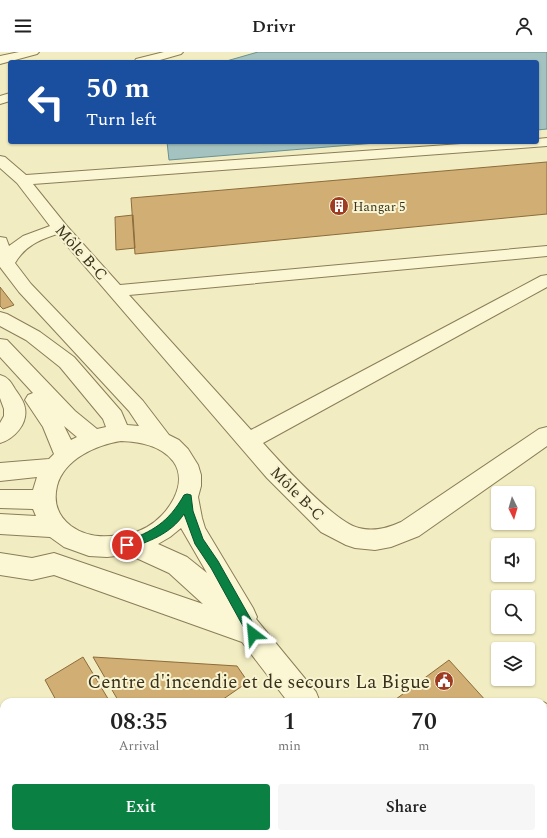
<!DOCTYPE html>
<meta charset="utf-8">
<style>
:root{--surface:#fff;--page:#f6f6f6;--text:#222;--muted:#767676;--accent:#0b8043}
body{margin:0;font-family:Spectral,serif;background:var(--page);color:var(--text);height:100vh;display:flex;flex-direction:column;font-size:15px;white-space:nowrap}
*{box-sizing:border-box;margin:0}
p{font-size:13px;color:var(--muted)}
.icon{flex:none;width:22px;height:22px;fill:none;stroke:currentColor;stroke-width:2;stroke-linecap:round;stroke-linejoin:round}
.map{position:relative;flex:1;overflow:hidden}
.drawer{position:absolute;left:0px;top:646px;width:547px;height:140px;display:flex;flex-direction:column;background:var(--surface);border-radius:12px 12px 0 0;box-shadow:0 1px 3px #0004}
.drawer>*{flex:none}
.banner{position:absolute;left:8px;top:8px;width:531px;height:84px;border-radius:4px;box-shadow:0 1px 3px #0004;background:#1a4fa0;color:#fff;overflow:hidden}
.needle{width:26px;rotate:175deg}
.buttons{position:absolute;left:491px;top:434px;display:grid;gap:8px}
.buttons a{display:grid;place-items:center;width:44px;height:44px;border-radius:4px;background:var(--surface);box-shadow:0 1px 3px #0004;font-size:20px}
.pin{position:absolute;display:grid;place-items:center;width:34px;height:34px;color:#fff;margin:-17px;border:2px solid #fff;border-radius:50%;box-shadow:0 1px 4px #0007}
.me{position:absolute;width:44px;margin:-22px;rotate:331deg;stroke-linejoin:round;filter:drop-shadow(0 0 3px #0008)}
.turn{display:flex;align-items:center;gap:14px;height:84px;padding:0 12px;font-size:18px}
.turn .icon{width:52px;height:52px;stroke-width:2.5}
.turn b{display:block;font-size:28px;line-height:34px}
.eta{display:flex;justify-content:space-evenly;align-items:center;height:68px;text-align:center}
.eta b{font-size:24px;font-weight:600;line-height:28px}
.action{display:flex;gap:8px;margin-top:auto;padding:8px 12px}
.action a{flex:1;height:46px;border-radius:4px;background:var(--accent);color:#fff;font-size:16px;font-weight:600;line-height:46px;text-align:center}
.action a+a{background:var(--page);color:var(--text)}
header{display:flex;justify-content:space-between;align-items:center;height:52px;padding:0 12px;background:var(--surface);font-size:18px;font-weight:600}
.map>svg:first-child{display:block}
.water{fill:#a4c3c0;stroke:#6a9190}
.building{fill:#d1ae74;stroke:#8c6c3b}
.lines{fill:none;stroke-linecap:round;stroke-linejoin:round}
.minor-casing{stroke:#8b7d57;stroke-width:2}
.minor{fill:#fbf7d4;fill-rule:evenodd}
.route{fill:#0b8043;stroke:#07532c}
.labels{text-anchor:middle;stroke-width:4;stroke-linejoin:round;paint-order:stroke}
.far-poi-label{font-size:13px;fill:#3a311c;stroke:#f8f4d1;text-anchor:start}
.street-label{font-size:16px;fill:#3a311c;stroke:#f8f4d1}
.near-poi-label{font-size:19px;fill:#3a311c;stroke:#f8f4d1;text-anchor:end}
</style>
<header><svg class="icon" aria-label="menu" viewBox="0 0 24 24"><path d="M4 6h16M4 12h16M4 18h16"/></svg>Drivr<svg class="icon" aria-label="person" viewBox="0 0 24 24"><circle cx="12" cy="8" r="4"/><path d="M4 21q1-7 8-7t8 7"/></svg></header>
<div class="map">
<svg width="547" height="786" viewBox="0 0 547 786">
<rect width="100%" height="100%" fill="#f1ecc1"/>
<path class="water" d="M 258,0 L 547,0 L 547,77 L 537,78 L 537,10 L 223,10 Z
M 167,90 L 388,90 L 169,108 Z"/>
<path class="building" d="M 547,110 L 547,162 L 135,202 L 131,146 Z
M 133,163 L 135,196 L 116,198 L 115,165 Z
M 0,235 L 14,253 L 3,257 L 0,254 Z
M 83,605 L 110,650 L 57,650 L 45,628 Z
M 93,605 L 237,614 L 248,630 L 219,650 L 119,650 Z
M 449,608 L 487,650 L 392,650 Z
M 543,708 L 547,713 L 547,786 L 459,786 L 455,782 L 543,782 Z
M 128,782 L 187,782 L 189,786 L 130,786 Z
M 198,782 L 254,782 L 257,786 L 201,786 Z
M 308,782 L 359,782 L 362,786 L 311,786 Z"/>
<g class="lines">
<defs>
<path id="minor" d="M 19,0 L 39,0 L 37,2 L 0,12 L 0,4 Z
M 164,0 L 183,0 L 181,2 L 153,10 L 134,10 L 136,7 Z
M 10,41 L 10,49 L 0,52 L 0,44 Z
M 547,86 L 547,94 L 33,132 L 66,173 L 120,233 L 547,194 L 547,204 L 129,243 L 251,378 L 541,224 L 547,223 L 547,235 L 263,391 C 281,411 335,471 359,476 C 374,480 388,476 401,470 L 539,377 L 547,375 L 547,394 L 419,484 L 391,495 L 375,498 L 355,496 L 346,493 L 321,480 L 267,426 L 57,182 C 39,188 25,194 15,211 L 31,232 L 143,349 L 169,383 L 179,388 L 188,397 L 198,413 L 201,423 L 201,434 L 198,445 L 202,466 L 205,476 L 253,556 L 257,565 L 256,567 L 316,640 L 320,650 L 288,650 L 242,590 L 54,523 L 32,528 L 0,523 L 0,501 L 32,506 L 54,501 L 203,552 L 169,521 L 134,505 L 125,503 L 107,505 L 89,504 L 64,495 L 50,485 L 0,482 L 0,462 L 36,464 L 33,457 L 0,456 L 0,438 L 33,438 L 37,425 L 0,429 L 0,411 L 49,407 L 54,402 L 43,375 L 25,348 L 28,343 L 33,341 L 0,305 L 0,287 L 7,288 L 75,359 L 97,377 L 106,375 L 103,367 L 60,315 L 26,288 L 0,274 L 0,260 L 7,262 L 40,280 L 74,305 L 121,359 L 127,373 L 139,374 L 129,359 L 19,240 L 0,215 L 0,185 L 6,186 L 9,194 L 23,184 L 50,174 L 17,131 L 0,116 L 0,104 L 5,105 L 26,123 L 489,90 L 537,90 L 537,87 ZM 64,374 L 77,385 L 71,388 ZM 121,389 C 140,390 160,393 173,409 C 190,432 167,464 147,475 C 141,478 133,482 127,483 C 124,483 121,483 118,483 C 102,486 85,484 71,474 C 58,464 53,451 57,434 C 64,407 96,393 121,389 ZM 181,476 L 207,521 L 187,505 L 158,492 L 170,485 Z
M 0,323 C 8,325 11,330 15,337 C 19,343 24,349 25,356 C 28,372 14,387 0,391 L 0,371 L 4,364 L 4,357 L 0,346 Z
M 543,650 L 547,652 L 547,684 L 543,682 Z
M 0,673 L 4,675 L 4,711 L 0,709 Z
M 28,782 L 61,782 L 62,786 L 29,786 Z
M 392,782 L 426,782 L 427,786 L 393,786 Z"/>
</defs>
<use href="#minor" class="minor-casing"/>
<use href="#minor" class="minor"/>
</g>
<path class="route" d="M 187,442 L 191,443 L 193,459 L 203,487 L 218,509 L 257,578 L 258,582 L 257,585 L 253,587 L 249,585 L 211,516 L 195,492 L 184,462 C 171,482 148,490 127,497 L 124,496 L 122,493 L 124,490 C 153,479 168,471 184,443 Z"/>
<defs>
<symbol id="building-disc" viewBox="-11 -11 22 22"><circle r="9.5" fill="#9e3b23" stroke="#f8f4d1"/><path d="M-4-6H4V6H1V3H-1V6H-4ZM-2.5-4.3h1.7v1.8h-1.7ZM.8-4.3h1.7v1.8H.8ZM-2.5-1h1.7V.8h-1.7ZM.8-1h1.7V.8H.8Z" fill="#fff"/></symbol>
<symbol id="civic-disc" viewBox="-11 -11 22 22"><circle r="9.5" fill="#9e3b23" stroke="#f8f4d1"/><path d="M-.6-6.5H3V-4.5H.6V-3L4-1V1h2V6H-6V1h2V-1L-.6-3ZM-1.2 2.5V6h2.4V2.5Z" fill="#fff"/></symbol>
</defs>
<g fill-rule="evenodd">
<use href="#building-disc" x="328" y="143" width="22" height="22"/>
<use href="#civic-disc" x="433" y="618" width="22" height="22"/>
</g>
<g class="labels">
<g class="far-poi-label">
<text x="353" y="159">Hangar 5</text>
</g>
<g class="street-label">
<text transform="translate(82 200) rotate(48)" y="6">Môle B-C</text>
<text transform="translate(298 441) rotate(45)" y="6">Môle B-C</text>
</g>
<g class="near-poi-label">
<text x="430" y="636">Centre d'incendie et de secours La Bigue</text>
</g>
</g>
</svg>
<div class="buttons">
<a><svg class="needle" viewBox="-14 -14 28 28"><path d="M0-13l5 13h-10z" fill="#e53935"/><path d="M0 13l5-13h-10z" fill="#767676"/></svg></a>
<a><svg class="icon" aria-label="sound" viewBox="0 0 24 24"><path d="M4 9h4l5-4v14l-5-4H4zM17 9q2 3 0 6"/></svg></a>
<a><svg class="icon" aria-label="search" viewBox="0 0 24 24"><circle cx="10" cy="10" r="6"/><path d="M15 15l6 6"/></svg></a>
<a><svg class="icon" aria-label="layers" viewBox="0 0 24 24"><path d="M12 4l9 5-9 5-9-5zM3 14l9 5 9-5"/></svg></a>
</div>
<div class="pin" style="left:127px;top:493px;background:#d93025"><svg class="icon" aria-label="arrive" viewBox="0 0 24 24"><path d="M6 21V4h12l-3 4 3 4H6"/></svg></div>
<svg class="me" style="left:253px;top:582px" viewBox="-20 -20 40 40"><path d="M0-17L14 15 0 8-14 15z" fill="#0b8043" stroke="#fff" stroke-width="4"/></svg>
<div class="banner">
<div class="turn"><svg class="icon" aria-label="left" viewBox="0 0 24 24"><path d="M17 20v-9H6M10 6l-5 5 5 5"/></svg><div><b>50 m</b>Turn left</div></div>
</div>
<section class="drawer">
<div class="eta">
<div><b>08:35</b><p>Arrival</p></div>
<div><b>1</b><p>min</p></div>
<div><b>70</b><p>m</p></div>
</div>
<div class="action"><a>Exit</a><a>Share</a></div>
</section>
</div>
